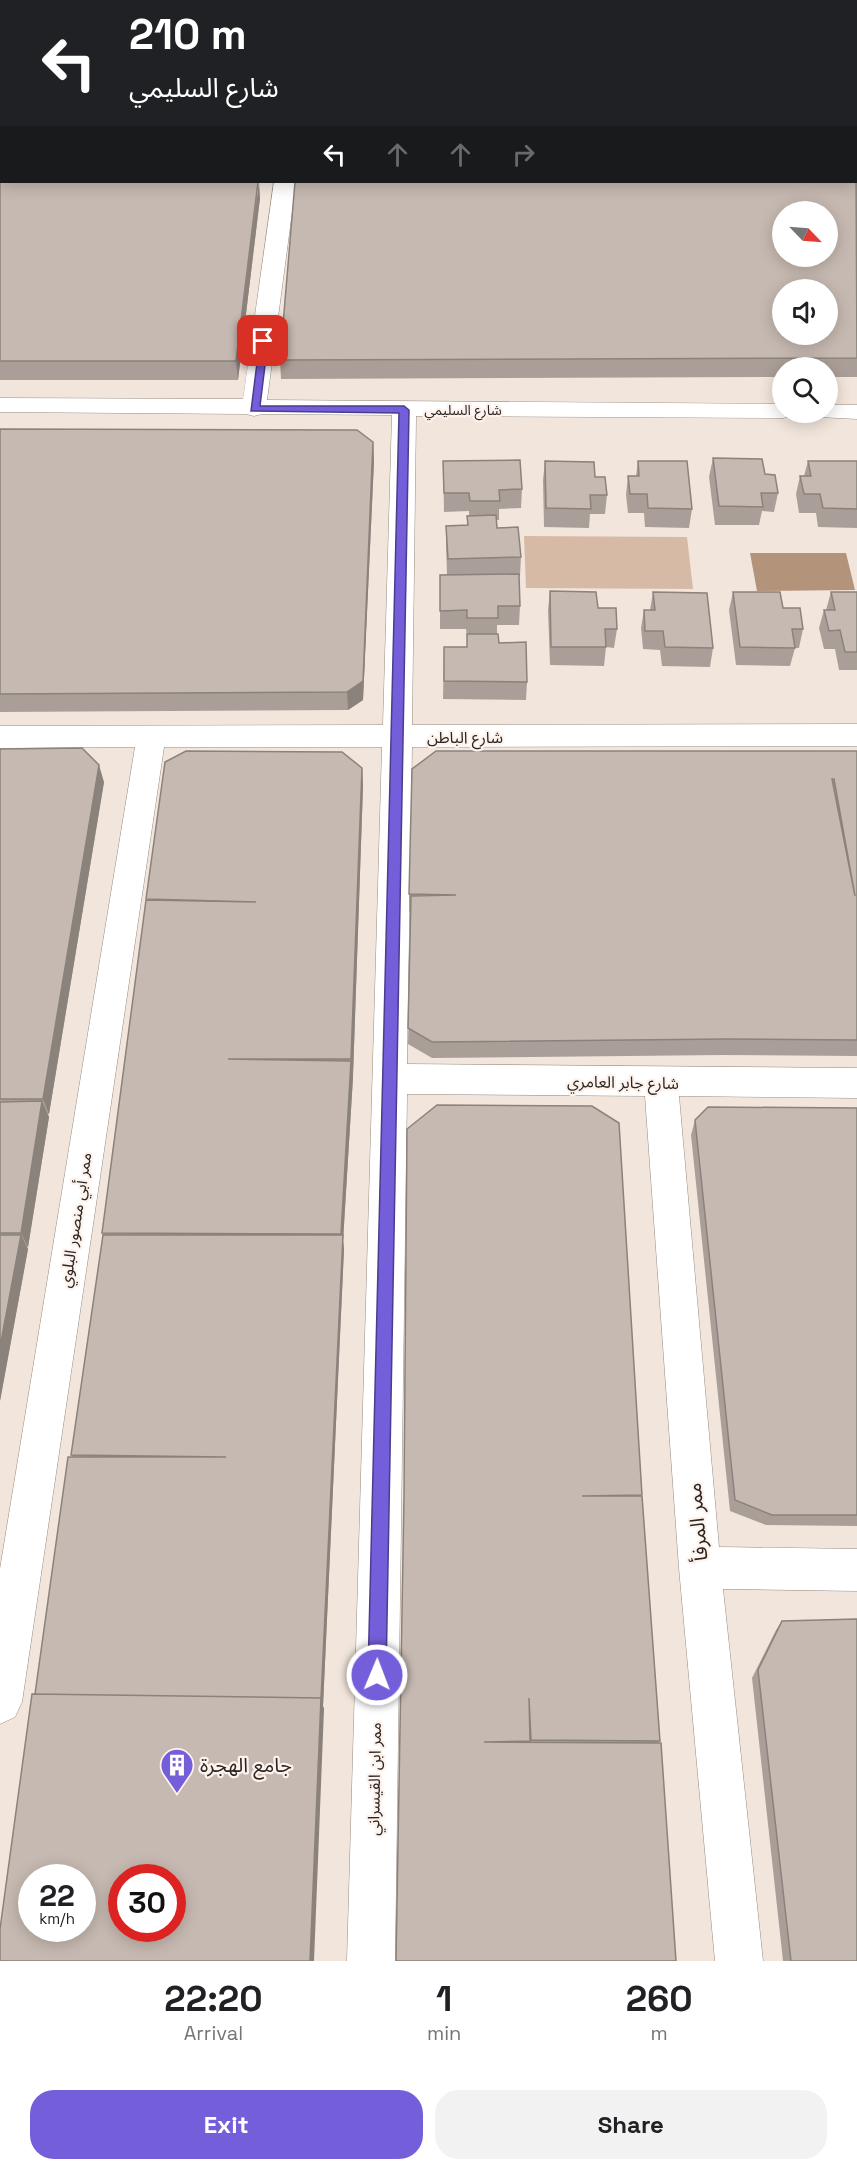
<!DOCTYPE html>
<meta charset="utf-8">
<style>
:root{--surface:#fff;--page:#f2f2f2;--text:#202124;--muted:#757577;--accent:#745ed9}
body{margin:0;font-family:"Space Grotesk","Noto Sans Arabic",sans-serif;background:var(--page);color:var(--text);height:100vh;display:flex;flex-direction:column;font-size:22px;white-space:nowrap}
*{box-sizing:border-box;margin:0}
p{font-size:20px;color:var(--muted)}
.icon{flex:none;width:33px;height:33px;fill:none;stroke:currentColor;stroke-width:2;stroke-linecap:round;stroke-linejoin:round}
.map{position:relative;height:1961px;overflow:hidden}
.details{display:flex;flex-direction:column;background:var(--surface);flex:1}
.details>*{flex:none}
.banner{position:absolute;left:0px;top:0px;width:858px;height:183px;box-shadow:0 3px 15px #0003;background:#202124;color:#fff;overflow:hidden}
.needle{width:39px;rotate:115deg}
.buttons{position:absolute;left:772px;top:201px;display:grid;gap:12px}
.buttons a{display:grid;place-items:center;width:66px;height:66px;border-radius:50%;background:var(--surface);box-shadow:0 3px 15px #0003;font-size:30px}
.speed{position:absolute;left:18px;top:1864px;display:flex;gap:12px;font-size:30px;font-weight:700;text-align:center}
.speed>*{display:grid;place-content:center;width:78px;height:78px;border-radius:50%;background:var(--surface);box-shadow:0 3px 15px #0003;line-height:1}
.speed small{font-size:15px;font-weight:400}
.speed .limit{border:9px solid #d22;background:#fff;color:#111}
.pin{position:absolute;display:grid;place-items:center;width:51px;height:51px;color:#fff;margin:-26px;border-radius:12px;box-shadow:0 3px 9px #0006}
.me{position:absolute;width:66px;margin:-33px;rotate:1deg;stroke-linejoin:round;filter:drop-shadow(0 0 4px #0008)}
.turn{display:flex;align-items:center;gap:21px;height:126px;padding:0 30px;font-size:27px}
.turn .icon{width:78px;height:78px;stroke-width:2.5}
.turn b{display:block;font-size:42px;line-height:51px}
.lanes{display:flex;align-items:center;height:57px;padding:0 30px;background:#0003;justify-content:center;gap:30px;direction:ltr}
.lanes .off{opacity:.35}
.eta{display:flex;justify-content:space-evenly;align-items:center;height:102px;text-align:center}
.eta b{font-size:36px;font-weight:700;line-height:42px}
.button{display:flex;gap:12px;margin-top:auto;padding:12px 30px}
.button a{flex:1;height:69px;border-radius:24px;background:var(--accent);color:#fff;font-size:24px;font-weight:700;line-height:69px;text-align:center}
.button a+a{background:var(--page);color:var(--text)}
.map>svg:first-child{display:block}
.green{fill:#d7baa5}
.water{fill:#b4937b}
.lines{fill:none;stroke-linecap:round;stroke-linejoin:round}
.minor-casing{stroke:#978b83;stroke-width:1}
.minor{fill:#fff;fill-rule:evenodd}
.wall{fill:#aa9f98}
.shaded-wall{fill:#8b827c}
.building{fill:#c6b9b1;stroke:#8b827c;stroke-width:1.5;fill-rule:evenodd}
.route{fill:#745ed9;stroke:#4b3d8d;stroke-width:1.5}
.labels{text-anchor:middle;stroke-width:4.5;stroke-linejoin:round;paint-order:stroke}
.far-street-label{font-size:14px;fill:#2b2623;stroke:#fef3ec}
.street-label{font-size:16px;fill:#2b2623;stroke:#fef3ec}
.near-street-label{font-size:20px;fill:#2b2623;stroke:#fef3ec}
.near-poi-label{font-size:20px;fill:#2b2623;stroke:#fef3ec;text-anchor:start}
</style>
<div class="map">
<svg width="857" height="1961" viewBox="0 0 857 1961">
<rect width="100%" height="100%" fill="#f2e6dc"/>
<path class="green" d="M 524,536 L 687,537 L 693,589 L 526,588 Z"/>
<path class="water" d="M 750,553 L 846,553 L 855,590 L 757,591 Z"/>
<g class="lines">
<defs>
<path id="minor" d="M 132,0 L 150,0 L 131,2 Z
M 293,0 L 311,0 L 311,2 L 293,2 Z
M 460,0 L 478,0 L 478,2 L 460,2 Z
M 705,0 L 723,0 L 723,2 L 705,2 Z
M 856,166 L 857,166 L 857,178 L 856,178 Z
M 274,182 L 296,182 L 267,400 L 783,404 L 783,412 L 794,412 L 792,416 L 783,418 L 416,416 L 412,725 L 857,724 L 857,746 L 412,747 L 407,1064 L 857,1068 L 857,1098 L 679,1096 L 719,1547 L 857,1549 L 857,1591 L 723,1589 L 763,1961 L 715,1961 L 679,1568 L 645,1096 L 407,1094 L 395,1961 L 347,1961 L 382,747 L 164,747 L 22,1702 L 15,1717 L 0,1724 L 0,1569 L 135,747 L 0,748 L 0,726 L 383,725 L 392,415 L 262,414 L 254,416 L 246,414 L 0,412 L 0,398 L 243,399 Z
M 828,405 L 857,405 L 857,419 L 819,417 L 816,412 L 828,412 Z"/>
</defs>
<use href="#minor" class="minor-casing"/>
<use href="#minor" class="minor"/>
</g>
<path class="wall" d="M 0,0 L 117,0 L 117,2 L 2,2 L 2,31 L 0,31 Z
M 733,0 L 857,0 L 857,164 L 856,2 L 733,2 Z
M 0,33 L 2,33 L 2,162 L 0,162 Z
M 0,171 L 260,198 L 238,380 L 0,380 Z
M 857,174 L 857,377 L 828,377 L 828,368 L 783,368 L 783,377 L 281,379 L 280,360 Z
M 0,429 L 373,442 L 374,461 L 363,700 L 348,710 L 0,712 Z
M 713,458 L 765,474 L 778,493 L 774,512 L 762,511 L 759,525 L 715,525 L 709,477 Z
M 443,461 L 522,489 L 521,508 L 499,509 L 499,520 L 496,520 L 497,528 L 521,557 L 520,576 L 519,576 L 520,606 L 519,625 L 497,625 L 497,634 L 499,643 L 527,682 L 526,700 L 443,699 L 444,647 L 467,647 L 467,637 L 466,629 L 440,629 L 440,575 L 447,575 L 446,544 L 446,526 L 467,525 L 467,516 L 469,515 L 469,511 L 444,512 Z
M 545,461 L 595,477 L 607,495 L 605,514 L 590,514 L 589,528 L 544,527 L 543,480 Z
M 638,461 L 692,509 L 689,528 L 645,527 L 644,513 L 628,513 L 626,495 L 628,476 L 636,476 Z
M 808,461 L 857,461 L 857,528 L 818,527 L 816,513 L 799,513 L 796,494 L 800,476 L 804,476 Z
M 550,591 L 617,629 L 614,648 L 606,647 L 604,666 L 550,665 L 548,610 Z
M 653,592 L 713,648 L 710,667 L 662,666 L 660,650 L 643,649 L 641,628 L 644,610 L 650,610 Z
M 733,592 L 783,608 L 803,629 L 799,648 L 795,648 L 790,666 L 736,665 L 729,610 Z
M 831,592 L 857,592 L 857,670 L 839,670 L 835,649 L 824,649 L 819,628 L 824,610 L 826,610 Z
M 0,749 L 104,782 L 49,1114 L 48,1114 L 49,1117 L 28,1247 L 27,1247 L 28,1249 L 0,1401 Z
M 857,751 L 857,1056 L 722,1055 L 432,1058 L 408,1044 L 411,912 L 409,912 L 409,894 Z
M 362,768 L 363,786 L 353,1077 L 343,1241 L 344,1249 L 323,1706 L 324,1709 L 35,1694 L 73,1457 L 71,1455 L 103,1236 L 102,1233 L 146,899 Z
M 857,1108 L 857,1526 L 766,1525 L 730,1511 L 691,1135 L 695,1120 Z
M 642,1495 L 660,1741 L 396,1961 L 404,1496 Z
M 782,1621 L 857,1961 L 783,1961 L 752,1678 L 776,1630 Z"/>
<path class="shaded-wall" d="M 259,182 L 260,198 L 238,380 L 236,361 Z
M 373,442 L 374,461 L 363,700 L 348,710 L 347,692 Z
M 99,765 L 104,782 L 49,1114 L 43,1099 Z
M 362,768 L 363,786 L 353,1075 L 351,1059 Z
M 351,1061 L 353,1077 L 343,1241 L 344,1249 L 323,1706 L 324,1709 L 314,1961 L 310,1961 L 321,1698 L 342,1243 L 341,1234 Z
M 42,1101 L 49,1117 L 28,1247 L 21,1233 Z
M 21,1235 L 28,1249 L 0,1401 L 0,1347 Z"/>
<path class="building" d="M 0,0 L 110,0 L 109,2 L 2,2 L 2,13 L 0,13 Z
M 152,0 L 278,0 L 278,2 L 152,2 Z
M 314,0 L 442,0 L 442,2 L 314,2 Z
M 486,0 L 698,0 L 699,2 L 486,2 Z
M 739,0 L 857,0 L 857,20 L 856,2 L 740,2 Z
M 856,25 L 857,27 L 857,145 L 856,145 Z
M 0,33 L 2,33 L 2,143 L 0,143 Z
M 0,171 L 2,171 L 2,182 L 258,182 L 236,361 L 0,361 Z
M 856,174 L 857,358 L 280,360 L 295,182 L 856,182 ZM 783,212 L 828,212 L 828,256 L 783,256 ZM 783,290 L 828,290 L 828,334 L 783,334 Z
M 0,429 L 357,430 L 373,442 L 363,681 L 347,692 L 0,694 Z
M 713,458 L 762,459 L 765,474 L 775,475 L 778,493 L 761,493 L 763,507 L 719,506 Z
M 520,460 L 522,489 L 499,490 L 500,501 L 470,501 L 469,493 L 444,493 L 443,461 Z
M 545,461 L 594,462 L 595,477 L 605,477 L 607,495 L 590,495 L 591,509 L 546,508 Z
M 638,461 L 687,461 L 692,509 L 648,508 L 647,494 L 630,494 L 628,476 L 639,476 Z
M 808,461 L 857,461 L 857,509 L 823,508 L 820,494 L 804,494 L 800,476 L 811,476 Z
M 496,515 L 497,528 L 518,527 L 521,557 L 448,559 L 446,526 L 468,525 L 467,516 Z
M 519,574 L 520,606 L 498,606 L 498,618 L 467,618 L 467,610 L 440,611 L 440,575 Z
M 550,591 L 596,592 L 598,608 L 616,608 L 617,629 L 605,629 L 606,647 L 551,647 Z
M 653,592 L 707,593 L 713,648 L 665,647 L 663,631 L 645,631 L 644,610 L 655,610 Z
M 733,592 L 780,592 L 783,608 L 800,608 L 803,629 L 792,629 L 795,648 L 740,647 Z
M 831,592 L 857,592 L 857,652 L 845,652 L 840,630 L 829,631 L 824,610 L 835,610 Z
M 467,634 L 498,634 L 499,643 L 526,642 L 527,682 L 444,681 L 444,647 L 467,647 Z
M 82,748 L 99,765 L 43,1099 L 0,1099 L 0,749 Z
M 186,751 L 342,752 L 362,768 L 351,1059 L 228,1059 L 351,1061 L 341,1234 L 102,1233 L 146,900 L 256,902 L 146,899 L 165,762 Z
M 436,751 L 857,751 L 857,1040 L 726,1039 L 432,1042 L 408,1028 L 411,896 L 456,895 L 409,894 L 412,769 ZM 832,779 L 834,779 L 855,896 Z
M 42,1101 L 21,1233 L 0,1233 L 0,1102 Z
M 437,1105 L 592,1106 L 619,1123 L 642,1495 L 582,1496 L 642,1496 L 660,1741 L 531,1740 L 529,1698 L 530,1741 L 484,1742 L 661,1743 L 676,1961 L 396,1961 L 404,1496 L 407,1129 Z
M 708,1107 L 857,1108 L 857,1515 L 772,1515 L 735,1500 L 695,1120 Z
M 0,1235 L 21,1235 L 0,1347 Z
M 103,1235 L 343,1235 L 321,1699 L 321,1698 L 35,1694 L 68,1457 L 226,1457 L 71,1455 Z
M 857,1619 L 857,1961 L 791,1961 L 758,1670 L 782,1621 Z
M 32,1694 L 321,1698 L 310,1961 L 0,1961 L 0,1929 ZM 32,1878 L 82,1878 L 82,1929 L 32,1929 ZM 122,1878 L 172,1878 L 172,1929 L 122,1929 Z"/>
<path class="route" d="M 260,339 L 268,341 L 260,406 L 404,406 L 409,410 L 386,1675 L 383,1681 L 377,1684 L 370,1681 L 368,1675 L 399,413 L 251,411 Z"/>
<defs>
<symbol id="building-pin" viewBox="-11 -11 22 30"><path d="M0 17L-7.5 6A9.5 9.5 0 1 1 7.5 6Z" fill="#745ed9" stroke="#fef3ec"/><path d="M-4-6H4V6H1V3H-1V6H-4ZM-2.5-4.3h1.7v1.8h-1.7ZM.8-4.3h1.7v1.8H.8ZM-2.5-1h1.7V.8h-1.7ZM.8-1h1.7V.8H.8Z" fill="#fff"/></symbol>
</defs>
<g fill-rule="evenodd">
<use href="#building-pin" x="158" y="1746" width="38" height="52"/>
</g>
<g class="labels">
<g class="far-street-label">
<text x="463" y="415">شارع السليمي</text>
</g>
<g class="street-label">
<text x="465" y="743">شارع الباطن</text>
<text transform="translate(623 1082) rotate(1)" y="6">شارع جابر العامري</text>
<text transform="translate(75 1220) rotate(-81)" y="6">ممر أبي منصور البلوي</text>
<text transform="translate(374 1779) rotate(-89)" y="6">ممر ابن القيسراني</text>
</g>
<g class="near-street-label">
<text transform="translate(697 1522) rotate(-95)" y="7">ممر المرفأ</text>
</g>
<g class="near-poi-label">
<text x="200" y="1772">جامع الهجرة</text>
</g>
</g>
</svg>
<div class="buttons">
<a><svg class="needle" viewBox="-14 -14 28 28"><path d="M0-13l5 13h-10z" fill="#e53935"/><path d="M0 13l5-13h-10z" fill="#757577"/></svg></a>
<a><svg class="icon" aria-label="sound" viewBox="0 0 24 24"><path d="M4 9h4l5-4v14l-5-4H4zM17 9q2 3 0 6"/></svg></a>
<a><svg class="icon" aria-label="search" viewBox="0 0 24 24"><circle cx="10" cy="10" r="6"/><path d="M15 15l6 6"/></svg></a>
</div>
<div class="speed"><div>22<small>km/h</small></div><div class="limit">30</div></div>
<div class="pin" style="left:263px;top:341px;background:#d93025"><svg class="icon" aria-label="arrive" viewBox="0 0 24 24"><path d="M6 21V4h12l-3 4 3 4H6"/></svg></div>
<svg class="me" style="left:377px;top:1675px" viewBox="-20 -20 40 40"><circle r="17" fill="#745ed9" stroke="#fff" stroke-width="3"/><path d="M0-11L8 9 0 5-8 9z" fill="#fff"/></svg>
<div class="banner">
<div class="turn"><svg class="icon" aria-label="left" viewBox="0 0 24 24"><path d="M17 20v-9H6M10 6l-5 5 5 5"/></svg><div><b>210 m</b>شارع السليمي</div></div>
<div class="lanes"><svg class="icon" aria-label="left" viewBox="0 0 24 24"><path d="M17 20v-9H6M10 6l-5 5 5 5"/></svg><svg class="icon off" aria-label="ahead" viewBox="0 0 24 24"><path d="M12 20V5M6 11l6-6 6 6"/></svg><svg class="icon off" aria-label="ahead" viewBox="0 0 24 24"><path d="M12 20V5M6 11l6-6 6 6"/></svg><svg class="icon off" aria-label="right" viewBox="0 0 24 24"><path d="M7 20v-9h11M14 6l5 5-5 5"/></svg></div>
</div>
</div>
<section class="details">
<div class="eta">
<div><b>22:20</b><p>Arrival</p></div>
<div><b>1</b><p>min</p></div>
<div><b>260</b><p>m</p></div>
</div>
<div class="button"><a>Exit</a><a>Share</a></div>
</section>
